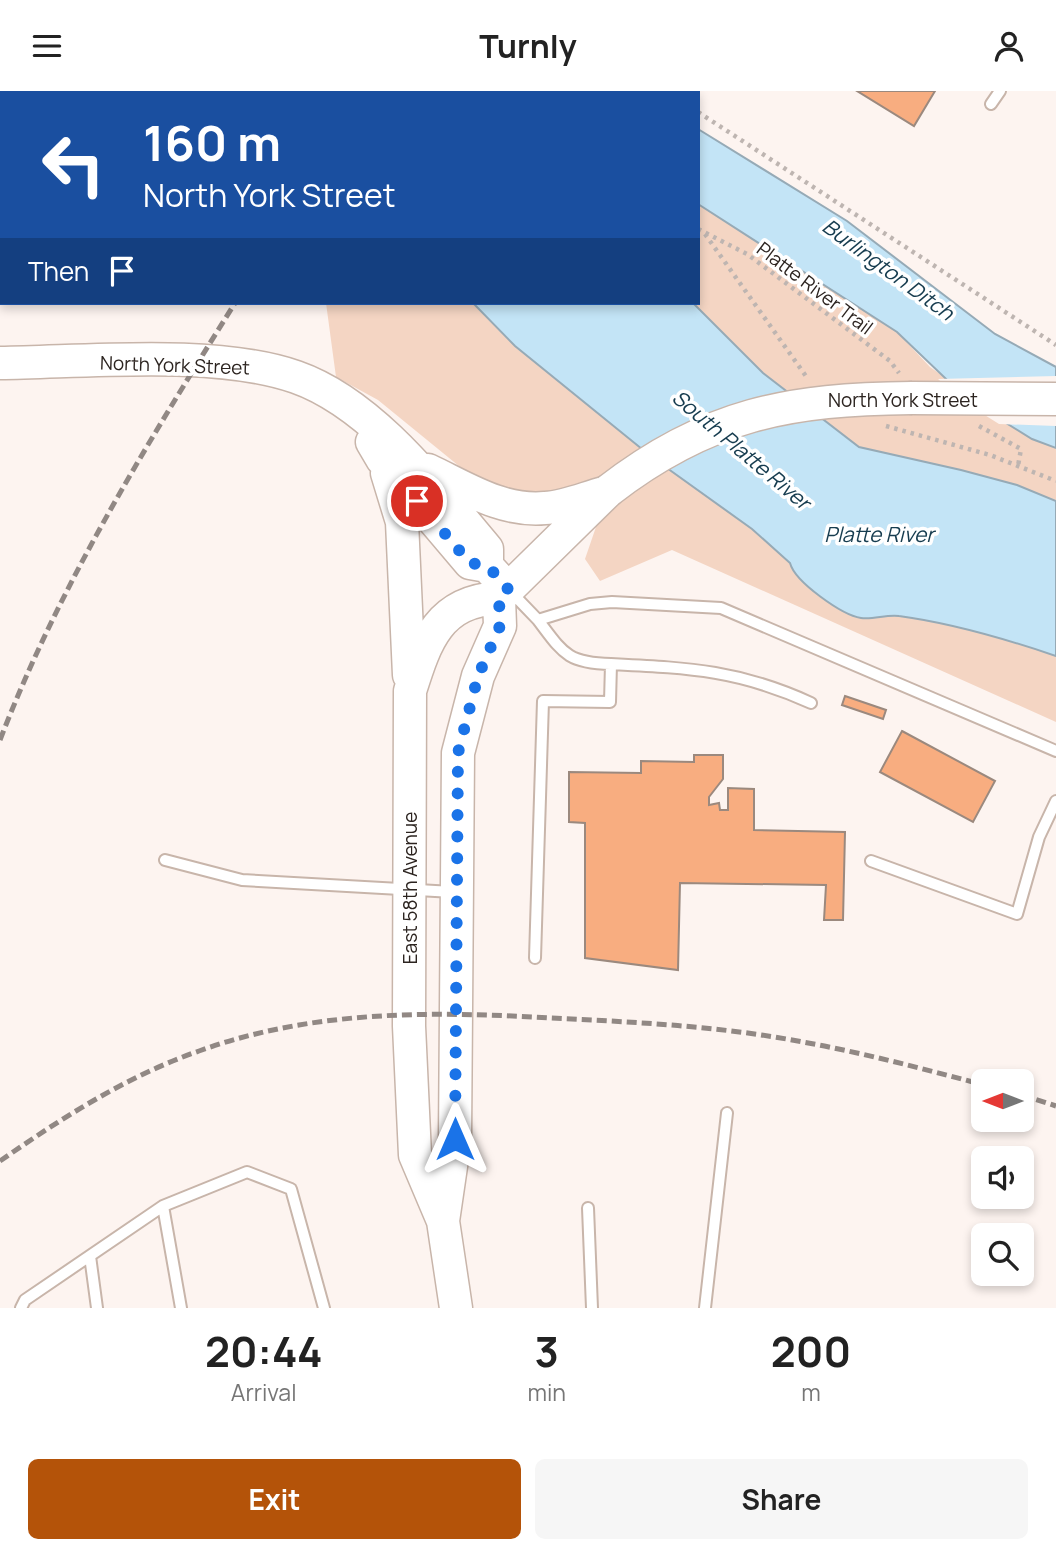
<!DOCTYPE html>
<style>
:root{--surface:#fff;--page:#f6f6f6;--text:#222;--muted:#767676;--accent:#b45309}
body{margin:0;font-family:Manrope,sans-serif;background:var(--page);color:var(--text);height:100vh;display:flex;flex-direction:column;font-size:26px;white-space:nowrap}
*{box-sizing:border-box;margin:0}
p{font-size:23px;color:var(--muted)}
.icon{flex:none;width:38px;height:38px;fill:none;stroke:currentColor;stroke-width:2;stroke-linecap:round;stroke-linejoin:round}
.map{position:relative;height:1217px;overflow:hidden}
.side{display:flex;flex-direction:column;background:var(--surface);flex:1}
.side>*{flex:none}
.hud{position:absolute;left:0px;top:0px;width:700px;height:214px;box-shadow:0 4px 10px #0003;background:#1a4fa0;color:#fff;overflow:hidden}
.needle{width:46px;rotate:270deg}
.tools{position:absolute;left:971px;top:978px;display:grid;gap:14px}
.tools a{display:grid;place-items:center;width:63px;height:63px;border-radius:10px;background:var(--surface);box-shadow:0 4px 10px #0003;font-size:35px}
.pin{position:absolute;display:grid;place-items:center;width:60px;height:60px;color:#fff;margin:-30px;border:4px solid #fff;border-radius:50%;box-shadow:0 2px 7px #0007}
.me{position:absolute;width:77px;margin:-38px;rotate:0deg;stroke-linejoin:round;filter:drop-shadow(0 0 5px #0008)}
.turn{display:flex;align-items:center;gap:24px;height:147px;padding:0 28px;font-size:32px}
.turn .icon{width:91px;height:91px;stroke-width:2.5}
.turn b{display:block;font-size:49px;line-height:60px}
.then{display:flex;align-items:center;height:66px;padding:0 28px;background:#0003;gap:14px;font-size:26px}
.eta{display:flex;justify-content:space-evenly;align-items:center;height:119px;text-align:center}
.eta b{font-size:42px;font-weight:700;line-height:49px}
.button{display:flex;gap:14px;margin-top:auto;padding:14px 28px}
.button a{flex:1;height:80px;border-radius:10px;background:var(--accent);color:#fff;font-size:28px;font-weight:700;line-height:80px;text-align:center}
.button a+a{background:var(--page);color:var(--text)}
header{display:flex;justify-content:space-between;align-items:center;height:91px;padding:0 28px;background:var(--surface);font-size:32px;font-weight:700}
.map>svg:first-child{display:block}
.green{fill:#f4d5c3}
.water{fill:#c3e4f6;stroke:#96aab6;stroke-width:2}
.pier{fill:#fdf4f0}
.building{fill:#f8ad80;stroke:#9b897e;stroke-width:2}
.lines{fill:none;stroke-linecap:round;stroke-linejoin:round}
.service-casing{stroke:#c8b5aa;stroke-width:14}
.secondary-casing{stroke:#c8b5aa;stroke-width:35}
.path{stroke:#beb5b1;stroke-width:4.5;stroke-dasharray:3.5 5;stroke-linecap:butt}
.service{stroke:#fff;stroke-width:10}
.secondary{stroke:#fff;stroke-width:32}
.rail{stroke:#918884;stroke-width:5;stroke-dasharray:10 5;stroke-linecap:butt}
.secondary-bridge-casing{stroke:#c8b5aa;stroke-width:35;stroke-linecap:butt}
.secondary-bridge{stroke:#fff;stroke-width:32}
.route{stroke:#1a73e8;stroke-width:12;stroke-dasharray:0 21.6}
.labels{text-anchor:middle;stroke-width:7;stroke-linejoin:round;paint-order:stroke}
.street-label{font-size:19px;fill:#2c2420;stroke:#fff}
.water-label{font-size:21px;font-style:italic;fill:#163c4f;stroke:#fff}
</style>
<header><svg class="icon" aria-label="menu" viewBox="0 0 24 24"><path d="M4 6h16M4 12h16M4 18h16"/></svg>Turnly<svg class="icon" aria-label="person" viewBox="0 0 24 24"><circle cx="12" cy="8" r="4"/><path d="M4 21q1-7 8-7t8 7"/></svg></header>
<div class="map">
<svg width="1056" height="1217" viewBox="0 0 1056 1217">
<rect width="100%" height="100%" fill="#fdf4f0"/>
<path class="green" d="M 698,113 L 897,241 L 930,276 L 1032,348 L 1056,357 L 1056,410 L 1017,394 L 961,379 L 859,356 L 763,282 L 693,212 L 698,212 Z
M 326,212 L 473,212 L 515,255 L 653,367 L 752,438 L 790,472 C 795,491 842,524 861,527 C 873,529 887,523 899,525 C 951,532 1006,548 1056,565 L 1056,631 L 672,459 L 600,490 L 585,468 L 608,401 L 543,406 L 481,393 L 378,309 L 336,286 Z"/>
<path class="water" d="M 698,38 L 847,130 L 995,243 L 1056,276 L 1056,357 L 1032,348 L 967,308 L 897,241 L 698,113 Z
M 473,212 L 693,212 L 763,282 L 859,356 L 961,379 L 1017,394 L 1056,410 L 1056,565 C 1006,548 951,532 899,525 C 887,523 873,529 861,527 C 842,524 795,491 790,472 L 752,438 L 653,367 L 515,255 Z"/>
<path class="pier" d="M 1056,285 L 1056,335 L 999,333 L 964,311 L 938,288 Z"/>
<path class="building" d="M 857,0 L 935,0 L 914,35 Z
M 845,605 L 886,619 L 883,628 L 842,614 Z
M 902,640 L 995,690 L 973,731 L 880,681 Z
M 694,664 L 723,664 L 723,688 L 709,706 L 709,714 L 719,712 L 720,719 L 728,719 L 728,697 L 754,698 L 754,739 L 845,741 L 843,829 L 824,829 L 826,794 L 680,792 L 678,879 L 585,867 L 585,732 L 569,731 L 569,681 L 641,682 L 641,670 L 694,671 Z"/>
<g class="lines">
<defs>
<path id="service" d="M 991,13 L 1000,0
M 511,501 L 538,529 L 590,513 L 612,511 L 721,517 L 1056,660
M 538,529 C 563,562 567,572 611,573
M 165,769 L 242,789 L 453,801
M 871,770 L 1017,823 L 1039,746 L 1056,710
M 535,867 L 543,610 L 610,611 L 611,573 C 689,577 739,579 811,612
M 163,1115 L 181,1217
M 588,1117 L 592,1217
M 90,1165 L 97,1217
M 21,1217 L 25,1209 L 163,1115 L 247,1081 L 291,1098 L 324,1217
M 705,1217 L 727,1022"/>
<path id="secondary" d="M 0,272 C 86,271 216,258 296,286 C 373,313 436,398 487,458 L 487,475
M 912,307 L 1056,308
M 372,351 L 382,368 L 470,472 L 487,475 L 498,487
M 428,379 C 466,397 502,421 545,417 C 565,416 585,407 604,402
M 387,382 L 402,431 L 409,584
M 443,1130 L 455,1048 L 458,662 L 478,585 L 500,535 L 499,507
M 456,1217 L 443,1130 L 415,1064 L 409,935 L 410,600 C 426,549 439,510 499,507 L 608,400"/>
</defs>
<use href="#service" class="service-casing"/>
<use href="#secondary" class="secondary-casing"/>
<path class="path" d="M 521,0 L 522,2
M 666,0 L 668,2
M 698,21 L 1056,254
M 698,138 L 747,163 L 890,270 L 899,282
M 705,143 L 808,288
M 886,335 L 990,364 L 1056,390
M 979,335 L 1021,358 L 1018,375"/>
<use href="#service" class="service"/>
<use href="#secondary" class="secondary"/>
<path class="rail" d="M 364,2 L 365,0
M 0,649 C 60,493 147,353 235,212
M 1022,1004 L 1056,1015
M 0,1070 C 62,1027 127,985 199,960 C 312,919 431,920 550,927 C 634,931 720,935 803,951 C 864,962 924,978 984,994"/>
<defs>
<path id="secondary-bridge" d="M 608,400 C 707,323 790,308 912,307"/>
</defs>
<use href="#secondary-bridge" class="secondary-bridge-casing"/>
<use href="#secondary-bridge" class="secondary-bridge"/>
</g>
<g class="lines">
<path class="route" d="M 417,410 L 470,472 L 488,475 L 508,498 L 499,507 L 500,535 L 478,585 L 458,662 L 455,1048"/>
</g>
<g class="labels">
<g class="street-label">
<text transform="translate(815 197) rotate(37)" y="7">Platte River Trail</text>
<text transform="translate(175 274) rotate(2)" y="7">North York Street</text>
<text x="903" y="316">North York Street</text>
<text transform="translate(410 797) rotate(-90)" y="7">East 58th Avenue</text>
</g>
<g class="water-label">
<text transform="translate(888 179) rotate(36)" y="7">Burlington Ditch</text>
<text transform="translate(741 359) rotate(40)" y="7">South Platte River</text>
<text x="879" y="451">Platte River</text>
</g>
</g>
</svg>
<div class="tools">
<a><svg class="needle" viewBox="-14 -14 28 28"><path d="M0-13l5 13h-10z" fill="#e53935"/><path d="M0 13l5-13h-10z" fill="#767676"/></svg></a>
<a><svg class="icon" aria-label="sound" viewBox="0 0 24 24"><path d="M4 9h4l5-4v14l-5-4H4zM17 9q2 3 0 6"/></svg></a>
<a><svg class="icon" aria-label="search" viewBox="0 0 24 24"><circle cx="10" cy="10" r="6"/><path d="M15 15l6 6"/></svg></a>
</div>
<div class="pin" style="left:417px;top:410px;background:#d93025"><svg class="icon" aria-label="arrive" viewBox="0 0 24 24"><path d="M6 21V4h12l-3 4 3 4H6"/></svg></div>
<svg class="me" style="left:455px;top:1048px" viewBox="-20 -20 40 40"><path d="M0-17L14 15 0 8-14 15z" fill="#1a73e8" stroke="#fff" stroke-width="4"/></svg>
<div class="hud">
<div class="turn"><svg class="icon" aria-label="left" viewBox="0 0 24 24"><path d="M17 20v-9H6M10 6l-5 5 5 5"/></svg><div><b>160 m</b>North York Street</div></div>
<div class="then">Then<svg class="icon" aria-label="arrive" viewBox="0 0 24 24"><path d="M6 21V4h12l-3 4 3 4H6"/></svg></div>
</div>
</div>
<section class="side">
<div class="eta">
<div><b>20:44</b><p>Arrival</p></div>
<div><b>3</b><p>min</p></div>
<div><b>200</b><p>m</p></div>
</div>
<div class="button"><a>Exit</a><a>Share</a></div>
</section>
